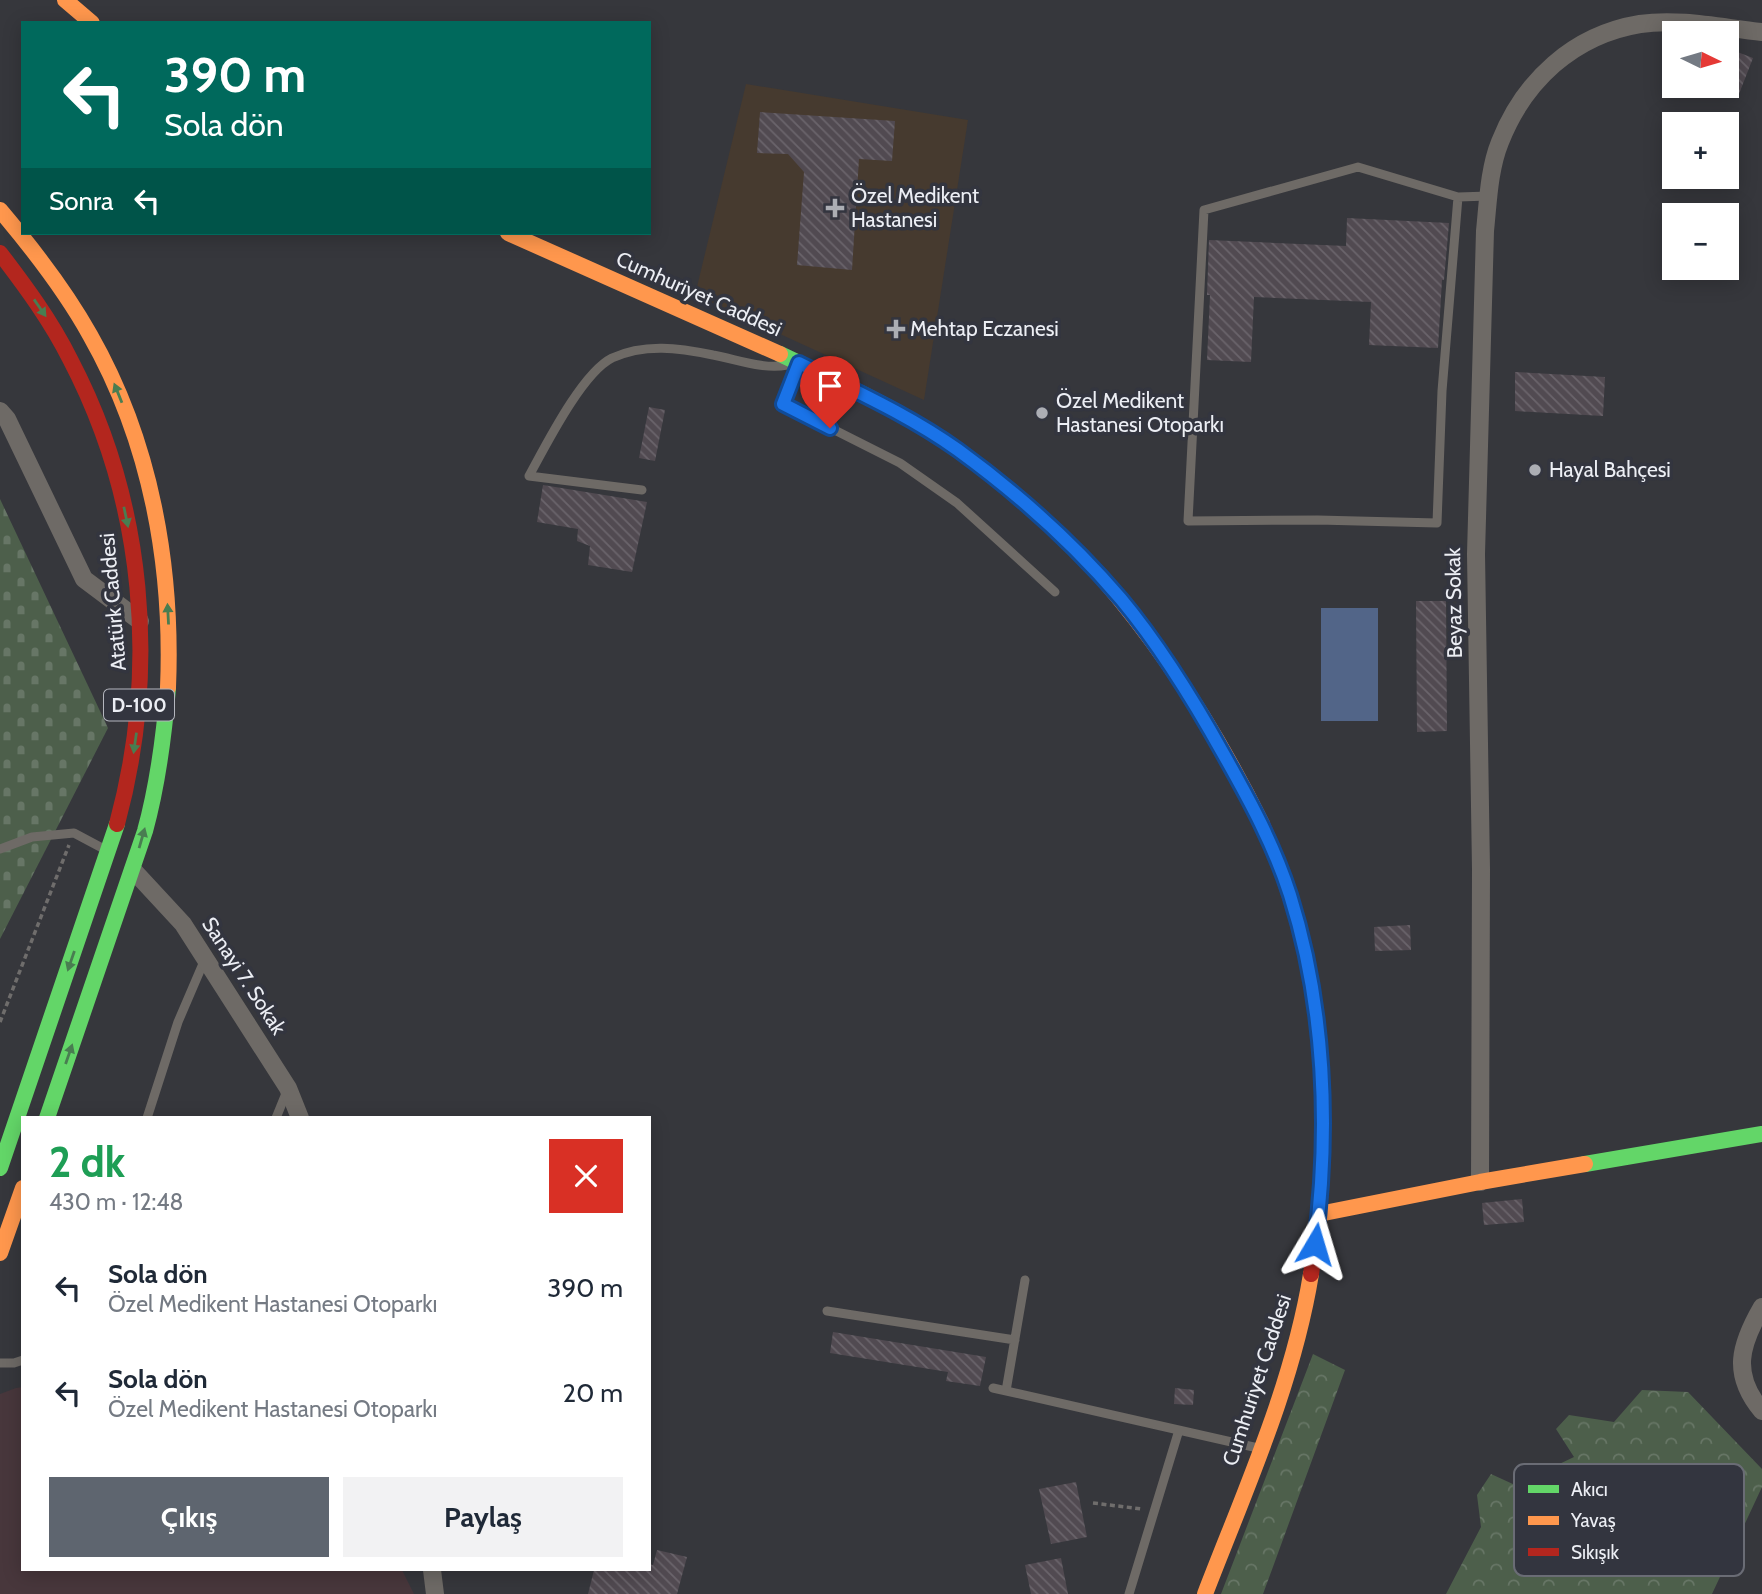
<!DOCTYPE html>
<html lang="tr">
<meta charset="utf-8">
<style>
:root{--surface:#fff;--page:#f2f2f3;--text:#1f2937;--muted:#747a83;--accent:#5e656f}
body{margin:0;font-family:Cabin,sans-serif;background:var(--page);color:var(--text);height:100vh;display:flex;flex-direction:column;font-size:26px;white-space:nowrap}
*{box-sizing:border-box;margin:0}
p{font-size:23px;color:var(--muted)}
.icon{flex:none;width:38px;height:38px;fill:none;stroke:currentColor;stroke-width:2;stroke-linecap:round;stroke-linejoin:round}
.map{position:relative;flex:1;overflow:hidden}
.panel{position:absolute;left:21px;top:1116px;width:630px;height:455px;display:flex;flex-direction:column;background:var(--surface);border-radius:0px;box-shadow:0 4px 18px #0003}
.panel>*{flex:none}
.guide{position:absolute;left:21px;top:21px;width:630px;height:214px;border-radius:0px;box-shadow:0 4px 18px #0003;background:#00695c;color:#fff;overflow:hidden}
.needle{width:46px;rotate:95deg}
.fabs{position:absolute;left:1662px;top:21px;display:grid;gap:14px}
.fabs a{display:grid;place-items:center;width:77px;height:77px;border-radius:0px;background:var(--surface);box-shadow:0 4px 18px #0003;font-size:35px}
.pin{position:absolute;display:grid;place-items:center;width:60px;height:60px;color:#fff;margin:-72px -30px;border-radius:50% 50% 50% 0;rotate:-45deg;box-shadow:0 0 7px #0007}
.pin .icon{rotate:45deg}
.me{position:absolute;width:77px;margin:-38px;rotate:7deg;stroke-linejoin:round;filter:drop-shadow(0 0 5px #0008)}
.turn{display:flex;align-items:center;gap:24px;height:147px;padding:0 28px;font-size:32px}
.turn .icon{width:91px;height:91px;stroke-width:2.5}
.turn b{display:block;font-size:49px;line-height:60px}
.then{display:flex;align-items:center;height:66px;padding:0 28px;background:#0003;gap:14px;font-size:26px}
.round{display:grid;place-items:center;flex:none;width:74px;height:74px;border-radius:0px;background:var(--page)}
.head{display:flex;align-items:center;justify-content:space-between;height:119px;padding:0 28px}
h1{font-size:42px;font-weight:700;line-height:52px;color:#1e9e55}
.action{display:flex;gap:14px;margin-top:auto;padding:14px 28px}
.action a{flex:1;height:80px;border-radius:0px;background:var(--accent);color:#fff;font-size:28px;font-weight:700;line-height:80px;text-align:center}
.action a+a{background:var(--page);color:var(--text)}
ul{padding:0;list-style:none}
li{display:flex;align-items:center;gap:21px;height:105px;padding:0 28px}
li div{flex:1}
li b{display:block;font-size:26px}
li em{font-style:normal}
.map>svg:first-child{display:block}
.industrial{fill:#48373c}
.medical{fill:#463a2f}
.forest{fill:url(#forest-crowns)}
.cemetery{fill:url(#cemetery-stones)}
.water{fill:#526588}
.building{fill:url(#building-back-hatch)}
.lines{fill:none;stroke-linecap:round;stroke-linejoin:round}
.path{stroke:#6f6d6c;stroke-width:3.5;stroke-dasharray:5 3.5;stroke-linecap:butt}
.lane{stroke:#6e6a66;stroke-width:9}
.street{stroke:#6e6a66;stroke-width:18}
.fast{stroke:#63d668;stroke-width:16}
.slow{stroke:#ff974d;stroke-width:16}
.jam{stroke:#b3261e;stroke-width:16}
.oneway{fill:#497d51}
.route-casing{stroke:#114b97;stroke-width:18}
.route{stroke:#1a73e8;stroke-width:12}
.poi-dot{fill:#acaeb4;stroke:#33353f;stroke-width:2.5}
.labels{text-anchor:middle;stroke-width:7;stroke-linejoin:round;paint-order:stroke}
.shield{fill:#33353f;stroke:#b4b6be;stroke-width:2}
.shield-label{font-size:19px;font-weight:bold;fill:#eceef4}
.poi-label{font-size:21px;fill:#eceef4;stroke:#33353f;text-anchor:start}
.street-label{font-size:21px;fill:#eceef4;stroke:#33353f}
.key{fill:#33353f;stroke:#6a6c75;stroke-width:2}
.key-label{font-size:19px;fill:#eceef4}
</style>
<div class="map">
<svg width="1762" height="1594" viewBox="0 0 1762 1594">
<defs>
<pattern id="forest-crowns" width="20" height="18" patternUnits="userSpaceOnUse" patternTransform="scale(1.75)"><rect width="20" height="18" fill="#4d5f4b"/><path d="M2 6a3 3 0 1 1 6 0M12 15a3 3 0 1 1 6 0" fill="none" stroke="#677666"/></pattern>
<pattern id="cemetery-stones" width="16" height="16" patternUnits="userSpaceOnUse" patternTransform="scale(1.75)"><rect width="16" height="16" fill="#4d5f4b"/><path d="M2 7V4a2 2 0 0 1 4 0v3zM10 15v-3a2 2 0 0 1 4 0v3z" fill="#677666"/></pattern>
<pattern id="building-back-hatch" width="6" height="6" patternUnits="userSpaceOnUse" patternTransform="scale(1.75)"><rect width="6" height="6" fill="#514a51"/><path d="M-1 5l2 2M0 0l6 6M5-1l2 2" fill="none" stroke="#6a646b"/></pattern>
</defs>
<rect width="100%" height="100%" fill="#36373c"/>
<path class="industrial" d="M 23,1387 L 23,1570 L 402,1570 L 414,1594 L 0,1594 L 0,1394 L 16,1388 Z"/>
<path class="medical" d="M 746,84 L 968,120 L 924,400 L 695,295 Z"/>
<path class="forest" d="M 1313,1354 L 1345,1370 L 1263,1594 L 1221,1594 Z
M 1642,1390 L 1688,1392 L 1762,1469 L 1762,1487 L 1712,1594 L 1446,1594 L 1481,1527 L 1477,1495 L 1491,1474 L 1515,1485 L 1574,1457 L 1556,1429 L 1569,1415 L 1614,1422 Z"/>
<path class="cemetery" d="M 0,499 L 108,728 L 0,939 Z"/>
<path class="water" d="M 1321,608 L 1378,608 L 1378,721 L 1321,721 Z"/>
<path class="building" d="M 1727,48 L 1753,58 L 1739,94 L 1727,89 Z
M 760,112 L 895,121 L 892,161 L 859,159 L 852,270 L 797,265 L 804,172 L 788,154 L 757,153 Z
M 1347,218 L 1449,223 L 1444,280 L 1442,280 L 1438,348 L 1369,345 L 1371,302 L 1254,297 L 1251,362 L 1207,360 L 1210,295 L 1207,295 L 1209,240 L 1346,246 Z
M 1515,372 L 1605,377 L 1603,416 L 1515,411 Z
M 649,407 L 665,410 L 655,461 L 639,458 Z
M 543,485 L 647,502 L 632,572 L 588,565 L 590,546 L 577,541 L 578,529 L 537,522 Z
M 1416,601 L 1446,601 L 1447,731 L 1417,732 Z
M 1410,925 L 1411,950 L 1375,951 L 1374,927 Z
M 1522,1199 L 1524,1222 L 1484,1225 L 1482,1203 Z
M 833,1332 L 986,1357 L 980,1386 L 946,1381 L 948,1372 L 830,1353 Z
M 1175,1388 L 1194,1390 L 1193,1405 L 1174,1404 Z
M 1076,1482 L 1087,1537 L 1051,1544 L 1039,1489 Z
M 657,1550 L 687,1557 L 677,1594 L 588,1594 L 594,1570 L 649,1570 L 649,1564 L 653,1565 Z
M 1061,1558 L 1068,1594 L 1031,1594 L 1025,1565 Z"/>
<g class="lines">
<path class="path" d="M 0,1022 L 69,845
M 1093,1503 L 1142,1509"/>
<path class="lane" d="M 1458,197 L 1358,167 L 1204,210 L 1188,521 L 1318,520 L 1437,523 L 1442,391 L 1458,197 L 1489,196
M 798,364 L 783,404 L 900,463 L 957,503 L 1055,592
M 642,490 L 529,476 C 546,445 582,373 612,358 C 645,343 679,348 713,355 C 736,359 764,370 787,365
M 0,849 L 32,837 L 74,833 L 104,849
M 147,1118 L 178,1022 L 205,959
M 276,1118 L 287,1091
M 827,1311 L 1015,1340
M 0,1363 L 14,1363 L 23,1360
M 993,1388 L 1258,1448
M 1006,1391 L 1025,1280
M 1129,1594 L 1179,1430"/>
<path class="street" d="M 0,411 L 7,419 L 84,579 L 140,621
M 133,870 L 183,924 L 288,1088 L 300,1118
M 1480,1182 L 1481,869 L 1476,554 L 1485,231 C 1488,202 1489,169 1500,142 C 1524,81 1573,35 1640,24 C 1679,18 1723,28 1762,32
M 1762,1307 C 1740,1345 1731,1374 1762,1411
M 432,1570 L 435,1594"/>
<path class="fast" d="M 780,354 C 828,377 877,399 923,427 C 989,468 1049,521 1102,578
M 47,1118 L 145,831 C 158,784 164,736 168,688
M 1585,1164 L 1762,1134
M 0,1168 L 117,824"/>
<path class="slow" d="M 65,0 L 92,23
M 0,210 C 33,249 65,290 90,335 C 151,442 173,566 168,688
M 508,233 L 780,354
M 1102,578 C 1166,652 1219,737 1262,824
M 1319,1214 L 1480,1182 L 1585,1164
M 0,1253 L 23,1188
M 1205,1594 C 1245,1490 1293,1385 1311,1274"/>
<path class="jam" d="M 0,253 C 26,287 51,321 70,359 C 145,502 159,669 117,824
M 1262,824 C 1326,964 1335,1124 1311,1274"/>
</g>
<defs><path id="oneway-solid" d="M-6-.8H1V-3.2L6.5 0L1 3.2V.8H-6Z" transform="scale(1.75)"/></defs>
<g class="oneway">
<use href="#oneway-solid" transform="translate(40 308) rotate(55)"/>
<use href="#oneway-solid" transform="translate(118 393) rotate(-112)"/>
<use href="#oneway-solid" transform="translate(126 517) rotate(78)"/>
<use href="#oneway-solid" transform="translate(168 614) rotate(-93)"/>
<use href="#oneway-solid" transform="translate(135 743) rotate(98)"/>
<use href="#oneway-solid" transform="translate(142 838) rotate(-74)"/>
<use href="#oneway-solid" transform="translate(71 961) rotate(109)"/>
<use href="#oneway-solid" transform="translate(69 1054) rotate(-71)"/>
</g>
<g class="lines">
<defs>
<path id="route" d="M 830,428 L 783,404 L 799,363 C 853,390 909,415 958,450 C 1017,493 1074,544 1121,599 C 1161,647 1194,701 1224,755 C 1250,801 1274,845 1290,895 C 1325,1006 1330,1129 1315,1244"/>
</defs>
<use href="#route" class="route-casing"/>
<use href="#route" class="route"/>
</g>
<g class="poi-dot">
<path d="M831.5 197.5h7v7h7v7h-7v7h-7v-7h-7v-7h7z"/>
<path d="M892.5 318.5h7v7h7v7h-7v7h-7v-7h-7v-7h7z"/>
<circle cx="1042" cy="413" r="7"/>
<circle cx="1535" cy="470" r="7"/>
</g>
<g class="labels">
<rect class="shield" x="104" y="689.5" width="70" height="31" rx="5"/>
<g class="shield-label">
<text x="139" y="712">D-100</text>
</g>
<g class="poi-label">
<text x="851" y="203">Özel Medikent<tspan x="851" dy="24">Hastanesi</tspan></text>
<text x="910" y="336">Mehtap Eczanesi</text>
<text x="1056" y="408">Özel Medikent<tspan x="1056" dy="24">Hastanesi Otoparkı</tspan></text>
<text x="1549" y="477">Hayal Bahçesi</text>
</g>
<g class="street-label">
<text transform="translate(699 294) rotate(24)" y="7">Cumhuriyet Caddesi</text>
<text transform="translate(113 602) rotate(-95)" y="7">Atatürk Caddesi</text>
<text transform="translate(1454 603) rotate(-91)" y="7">Beyaz Sokak</text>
<text transform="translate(244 976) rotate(57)" y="7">Sanayi 7. Sokak</text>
<text transform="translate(1257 1380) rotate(-72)" y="7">Cumhuriyet Caddesi</text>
</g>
</g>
<rect x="1514" y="1464" width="230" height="112" rx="10" class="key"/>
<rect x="1528" y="1485" width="31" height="8" fill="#63d668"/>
<rect x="1528" y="1516" width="31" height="9" fill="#ff974d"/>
<rect x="1528" y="1548" width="31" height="8" fill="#b3261e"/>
<g class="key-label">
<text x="1571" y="1496">Akıcı</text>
<text x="1571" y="1527">Yavaş</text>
<text x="1571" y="1559">Sıkışık</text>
</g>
</svg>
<div class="fabs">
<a><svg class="needle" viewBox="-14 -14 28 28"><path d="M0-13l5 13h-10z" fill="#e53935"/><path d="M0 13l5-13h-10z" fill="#747a83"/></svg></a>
<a>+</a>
<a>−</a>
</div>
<div class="pin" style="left:830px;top:428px;background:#d93025"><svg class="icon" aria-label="arrive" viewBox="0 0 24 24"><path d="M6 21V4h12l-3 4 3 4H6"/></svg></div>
<svg class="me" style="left:1315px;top:1244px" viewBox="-20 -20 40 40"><path d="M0-17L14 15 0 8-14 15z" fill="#1a73e8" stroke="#fff" stroke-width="4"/></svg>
<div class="guide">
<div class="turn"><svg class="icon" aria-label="left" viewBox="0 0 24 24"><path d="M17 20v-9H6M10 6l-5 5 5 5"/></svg><div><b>390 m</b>Sola dön</div></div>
<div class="then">Sonra<svg class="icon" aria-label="left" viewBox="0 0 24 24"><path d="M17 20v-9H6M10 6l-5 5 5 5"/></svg></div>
</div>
<section class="panel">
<div class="head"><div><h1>2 dk</h1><p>430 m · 12:48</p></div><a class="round" style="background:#d93025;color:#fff"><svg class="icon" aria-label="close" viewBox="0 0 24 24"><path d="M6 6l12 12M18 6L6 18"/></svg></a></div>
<ul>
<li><svg class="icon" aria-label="left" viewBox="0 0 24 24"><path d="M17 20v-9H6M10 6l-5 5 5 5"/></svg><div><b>Sola dön</b><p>Özel Medikent Hastanesi Otoparkı</p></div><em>390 m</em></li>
<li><svg class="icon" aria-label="left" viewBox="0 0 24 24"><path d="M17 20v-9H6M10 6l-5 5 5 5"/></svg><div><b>Sola dön</b><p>Özel Medikent Hastanesi Otoparkı</p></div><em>20 m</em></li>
</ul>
<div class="action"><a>Çıkış</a><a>Paylaş</a></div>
</section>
</div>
